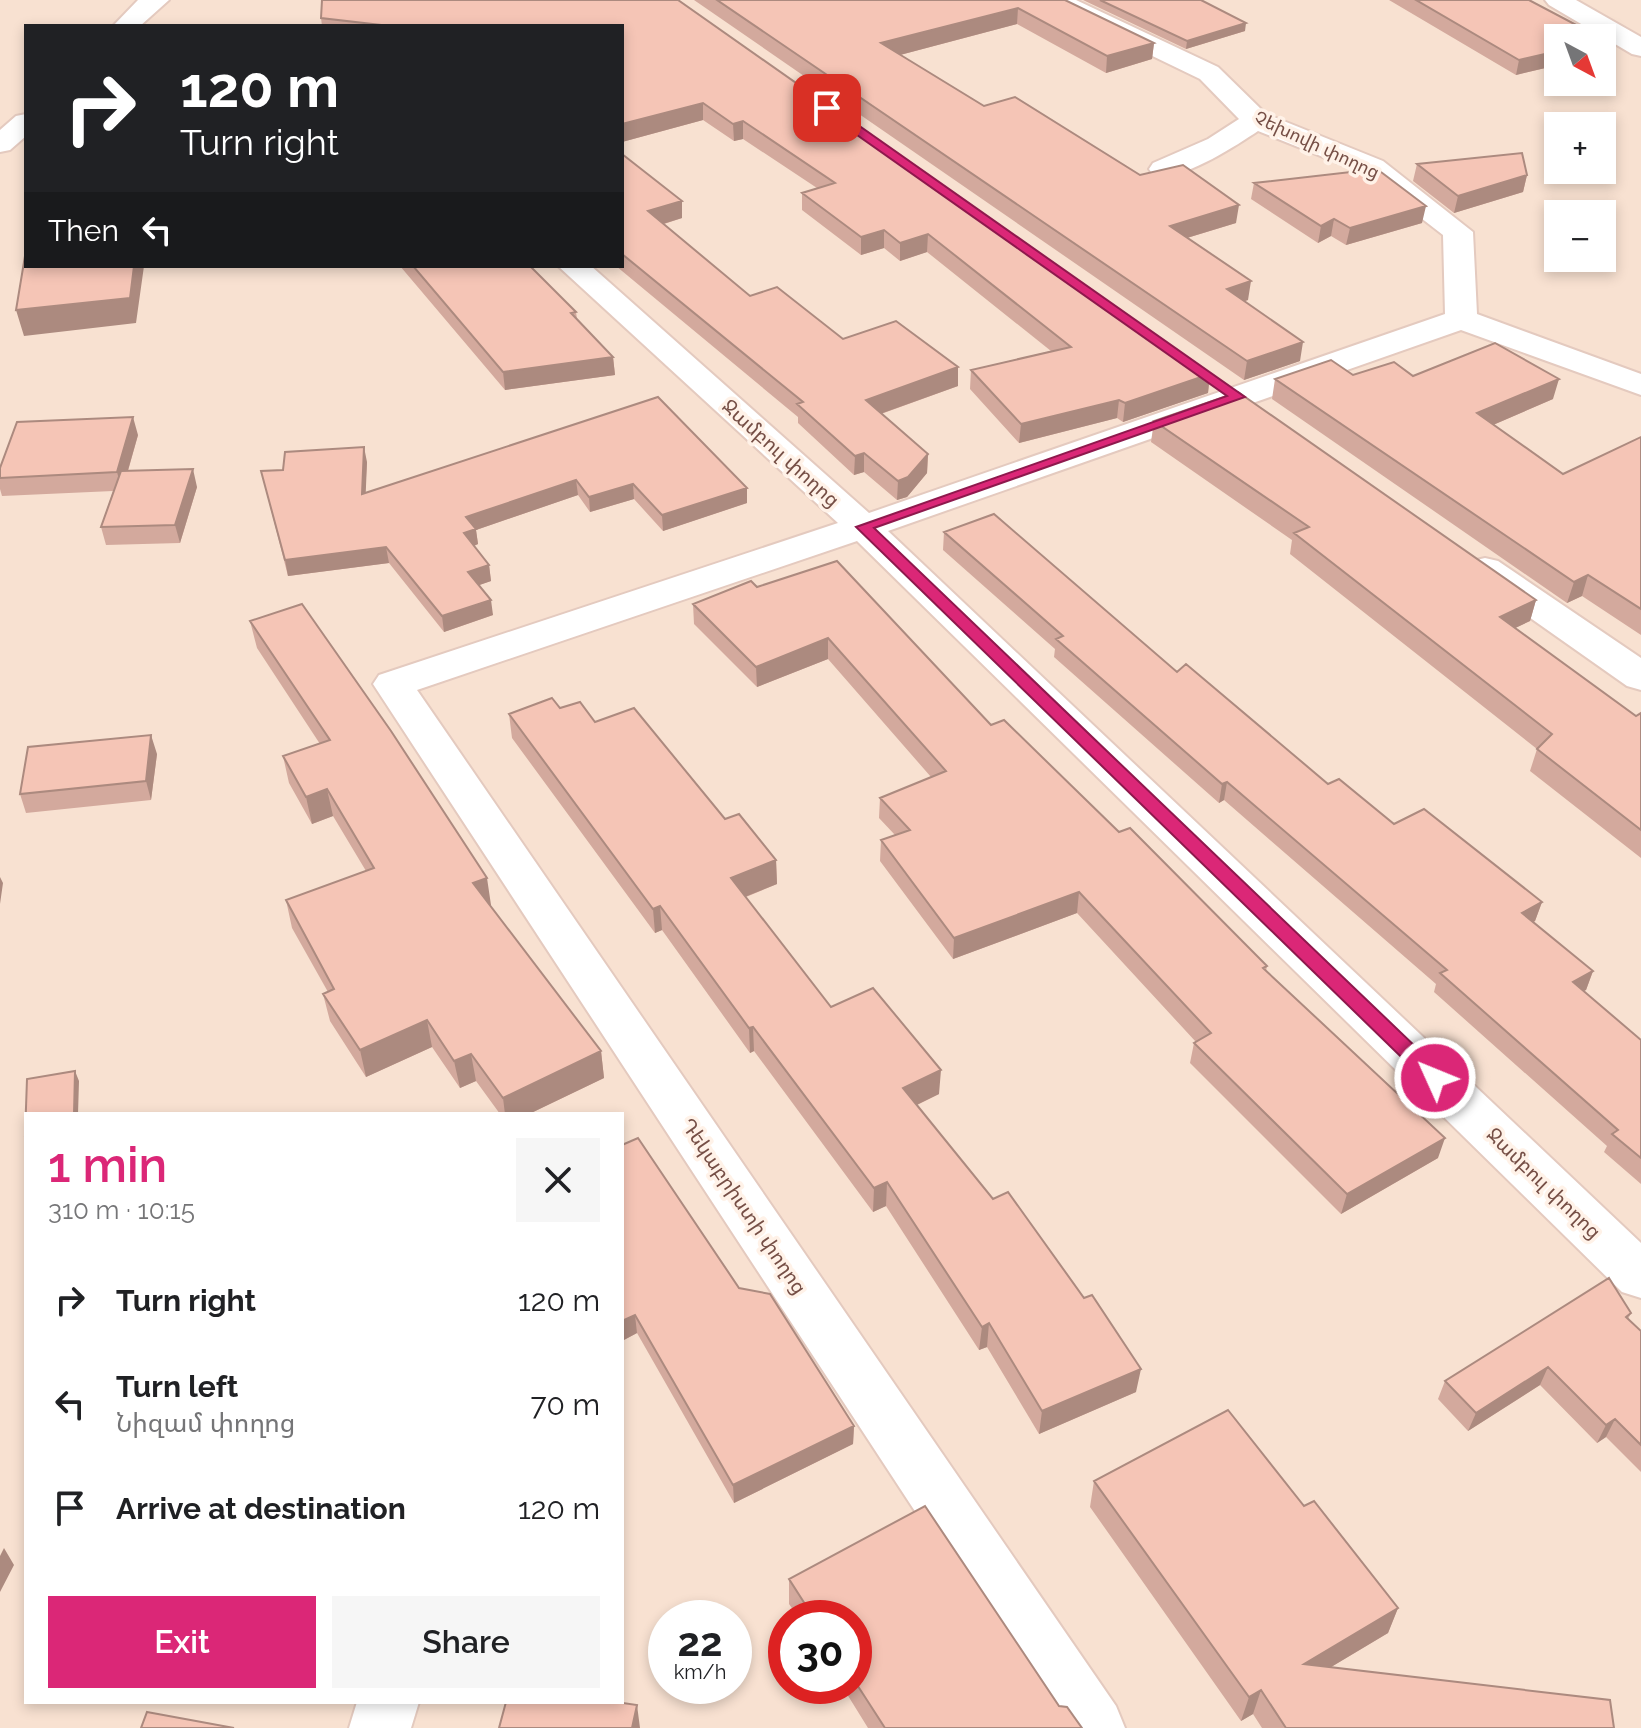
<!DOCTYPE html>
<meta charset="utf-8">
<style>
:root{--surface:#fff;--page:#f6f6f6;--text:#202124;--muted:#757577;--accent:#db2777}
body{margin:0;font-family:Raleway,"Noto Sans Armenian",sans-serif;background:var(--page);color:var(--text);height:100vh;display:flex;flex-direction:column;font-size:30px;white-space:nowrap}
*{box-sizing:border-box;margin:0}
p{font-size:26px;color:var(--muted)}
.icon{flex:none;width:44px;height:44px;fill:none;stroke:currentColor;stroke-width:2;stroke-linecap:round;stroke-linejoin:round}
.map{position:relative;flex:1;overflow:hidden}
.side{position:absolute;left:24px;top:1112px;width:600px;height:592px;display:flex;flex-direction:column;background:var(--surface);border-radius:0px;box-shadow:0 4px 12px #0003}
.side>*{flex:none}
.top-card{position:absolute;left:24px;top:24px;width:600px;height:244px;border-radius:0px;box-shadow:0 4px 12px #0003;background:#202124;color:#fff;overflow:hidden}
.needle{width:52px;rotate:139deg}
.tools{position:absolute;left:1544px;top:24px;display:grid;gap:16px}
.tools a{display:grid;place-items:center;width:72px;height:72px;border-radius:0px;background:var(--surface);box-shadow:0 4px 12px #0003;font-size:40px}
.speed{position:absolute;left:648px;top:1600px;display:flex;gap:16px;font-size:40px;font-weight:700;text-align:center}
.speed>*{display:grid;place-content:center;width:104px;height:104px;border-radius:50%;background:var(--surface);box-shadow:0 4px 12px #0003;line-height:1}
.speed small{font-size:20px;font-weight:400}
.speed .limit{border:12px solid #d22;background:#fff;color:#111}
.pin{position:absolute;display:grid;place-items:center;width:68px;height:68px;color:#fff;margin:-34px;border-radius:16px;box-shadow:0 4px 12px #0006}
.me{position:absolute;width:88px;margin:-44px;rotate:314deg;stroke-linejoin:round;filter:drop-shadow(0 0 6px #0008)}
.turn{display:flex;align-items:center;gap:28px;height:168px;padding:0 24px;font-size:36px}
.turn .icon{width:104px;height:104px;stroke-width:2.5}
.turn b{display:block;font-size:56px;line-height:68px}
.then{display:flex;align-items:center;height:76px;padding:0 24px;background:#0003;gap:16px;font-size:30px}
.round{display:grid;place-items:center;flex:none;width:84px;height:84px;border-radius:0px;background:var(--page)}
.summary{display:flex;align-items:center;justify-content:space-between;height:136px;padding:0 24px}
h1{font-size:48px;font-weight:600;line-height:60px;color:var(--accent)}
.cta{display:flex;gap:16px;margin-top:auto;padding:16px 24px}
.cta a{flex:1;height:92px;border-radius:0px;background:var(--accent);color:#fff;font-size:32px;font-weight:600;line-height:92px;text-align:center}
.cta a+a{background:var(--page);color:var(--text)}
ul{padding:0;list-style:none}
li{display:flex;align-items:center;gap:24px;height:104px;padding:0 24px}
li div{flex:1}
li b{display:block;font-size:30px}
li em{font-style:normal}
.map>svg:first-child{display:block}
.residential{fill:#f8e1d1;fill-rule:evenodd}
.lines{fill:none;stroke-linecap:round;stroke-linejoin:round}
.minor-casing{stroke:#e4cabf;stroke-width:4}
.minor{fill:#fff;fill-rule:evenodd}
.wall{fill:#d3a99d}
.shaded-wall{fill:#ac8a7f}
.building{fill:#f5c5b6;stroke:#ac8a7f;stroke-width:2}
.route{fill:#db2777;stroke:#8e194d;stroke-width:2}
.labels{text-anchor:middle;stroke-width:7;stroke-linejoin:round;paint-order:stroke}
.far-street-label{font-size:18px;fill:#764f46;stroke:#fff2e8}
.street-label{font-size:20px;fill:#764f46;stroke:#fff2e8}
</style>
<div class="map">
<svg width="1641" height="1728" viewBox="0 0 1641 1728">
<rect width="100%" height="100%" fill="#feeee0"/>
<path class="residential" d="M 0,0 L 1641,0 L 1641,1728 L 0,1728 ZM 26,26 L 622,26 L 622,266 L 26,266 ZM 1558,38 L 1602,38 L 1602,82 L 1558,82 ZM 1558,126 L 1602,126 L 1602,170 L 1558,170 ZM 1558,214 L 1602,214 L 1602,258 L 1558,258 ZM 26,1114 L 622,1114 L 622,1702 L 26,1702 ZM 666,1618 L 734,1618 L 734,1686 L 666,1686 ZM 786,1618 L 854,1618 L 854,1686 L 786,1686 Z"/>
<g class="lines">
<defs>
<path id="minor" d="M 138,0 L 169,0 L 140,26 L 113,26 Z
M 1043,0 L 1076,0 L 1218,67 L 1266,114 L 1383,161 L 1473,232 L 1477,314 L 1641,374 L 1641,395 L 1461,330 L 888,531 L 1641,1243 L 1641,1298 L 1622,1292 L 857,541 L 417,690 L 1116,1706 L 1125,1728 L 1057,1728 L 373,684 L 379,675 L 838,523 L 558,266 L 591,266 L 869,513 L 1445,314 L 1443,235 L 1363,173 L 1258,131 C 1234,147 1181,182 1153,175 L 1149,169 L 1153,163 L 1208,139 L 1239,119 L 1200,79 L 1047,5 Z
M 1545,0 L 1576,0 L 1641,37 L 1641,56 L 1632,54 L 1549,5 Z
M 26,114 L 26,136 L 10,150 L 0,152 L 0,130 L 16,116 Z
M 1485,558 L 1498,561 L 1641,658 L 1641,690 L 1627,686 L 1472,577 L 1466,569 L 1472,561 Z
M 357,1702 L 419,1702 L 411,1728 L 349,1728 Z"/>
</defs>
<use href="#minor" class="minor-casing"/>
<use href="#minor" class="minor"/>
</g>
<path class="wall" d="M 678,0 L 1210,374 L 1208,393 L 1123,422 L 1117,418 L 1019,443 L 970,389 L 971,370 L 1051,351 L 927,252 L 900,261 L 884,248 L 861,255 L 802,210 L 802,193 L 817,188 L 743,139 L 734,141 L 703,120 L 622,142 L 622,26 L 322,26 L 321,18 Z
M 694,0 L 1065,0 L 1154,43 L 1152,59 L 1106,73 L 1017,24 L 900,55 L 984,106 L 1140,175 L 1236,223 L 1187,238 L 1248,300 L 1244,301 L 1300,361 L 1244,380 Z
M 1083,0 L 1201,0 L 1245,31 L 1186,49 Z
M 1389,0 L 1529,0 L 1558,38 L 1558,65 L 1516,75 Z
M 622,154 L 682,218 L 664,224 L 750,296 L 843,339 L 958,386 L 881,414 L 928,454 L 927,473 L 907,497 L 897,500 L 864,472 L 854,475 L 798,423 L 798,417 L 616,266 L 622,266 Z
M 1417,164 L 1527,175 L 1523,192 L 1454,213 L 1413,181 Z
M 1254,183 L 1422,223 L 1346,245 L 1331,236 L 1318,243 L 1251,199 Z
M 400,266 L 530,266 L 576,312 L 577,319 L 613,357 L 615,375 L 505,390 Z
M 1353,375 L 1413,376 L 1553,399 L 1493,425 L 1563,474 L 1641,437 L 1641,635 L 1582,596 L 1567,603 L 1272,399 L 1275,379 Z
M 658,397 L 747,488 L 747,503 L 663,531 L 634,499 L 590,512 L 578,495 L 476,530 L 478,544 L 474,546 L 489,565 L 491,581 L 479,585 L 493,615 L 444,632 L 389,563 L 288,576 L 261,471 L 283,470 L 367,462 L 365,493 Z
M 1154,421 L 1536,600 L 1530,621 L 1515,628 L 1636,716 L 1641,713 L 1641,858 L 1530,771 L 1537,749 L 1290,554 L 1292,540 L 1151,442 Z
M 138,435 L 128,471 L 197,487 L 180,543 L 106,545 L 101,527 L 113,491 L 2,496 L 0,489 L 0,468 Z
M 944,532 L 1177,672 L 1328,784 L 1394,824 L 1542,902 L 1535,921 L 1533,922 L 1593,971 L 1586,990 L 1583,991 L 1641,1040 L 1641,1184 L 1604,1152 L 1607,1146 L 1434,992 L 1436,984 L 1224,800 L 1219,803 L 1054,657 L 1055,649 L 943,550 Z
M 757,587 L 991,725 L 1119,832 L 1267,966 L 1266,971 L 1438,1158 L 1341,1214 L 1190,1063 L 1194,1043 L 1196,1042 L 1077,913 L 953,959 L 880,861 L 881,840 L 895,835 L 879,818 L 880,798 L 931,777 L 828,659 L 757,687 L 694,624 L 693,604 Z
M 250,621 L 491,905 L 490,906 L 601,1051 L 604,1078 L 529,1114 L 500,1114 L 476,1081 L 460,1088 L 432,1047 L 366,1077 L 330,1021 L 323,994 L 328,992 L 292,928 L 286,900 L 366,871 L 333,816 L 312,824 L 289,783 L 283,756 L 320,744 L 257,648 Z
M 560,708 L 595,722 L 725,819 L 776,860 L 777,884 L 746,897 L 831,1007 L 939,1094 L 917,1105 L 1136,1392 L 1039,1434 L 987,1347 L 979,1350 L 886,1206 L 873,1212 L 754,1051 L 750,1053 L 662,930 L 655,933 L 512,738 L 509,714 Z
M 157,754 L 151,800 L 26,813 L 20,794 Z
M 622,1145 L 739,1288 L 854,1426 L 853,1444 L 734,1503 L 637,1333 L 622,1341 Z
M 1631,1313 L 1628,1319 L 1641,1331 L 1641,1472 L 1606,1437 L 1597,1443 L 1540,1385 L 1468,1431 L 1438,1399 L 1445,1381 Z
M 1094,1481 L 1304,1506 L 1398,1608 L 1388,1633 L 1331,1667 L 1614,1728 L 1262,1728 L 1253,1714 L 1241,1721 L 1090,1507 Z
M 789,1579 L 1059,1706 L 1082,1728 L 868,1728 L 842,1686 L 854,1686 L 854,1618 L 799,1618 L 789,1604 Z"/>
<path class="shaded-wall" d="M 1018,8 L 1017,24 L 881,60 L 881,43 Z
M 1246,23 L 1245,31 L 1186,49 L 1187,41 Z
M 1154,43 L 1152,59 L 1106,73 L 1107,56 Z
M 1558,51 L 1558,65 L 1516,75 L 1519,60 Z
M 703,103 L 703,120 L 622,142 L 622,124 Z
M 743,121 L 743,139 L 734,141 L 733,124 Z
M 1527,175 L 1523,192 L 1454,213 L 1458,196 Z
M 682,201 L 682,218 L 650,228 L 648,211 Z
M 1239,205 L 1236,223 L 1167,244 L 1170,226 Z
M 1426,206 L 1422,223 L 1346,245 L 1350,228 Z
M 1334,219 L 1331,236 L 1318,243 L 1321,226 Z
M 884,230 L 884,248 L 861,255 L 861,237 Z
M 928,234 L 927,252 L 900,261 L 900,243 Z
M 134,266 L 144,266 L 136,323 L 24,336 L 16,310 Z
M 1251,281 L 1248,300 L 1224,308 L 1227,289 Z
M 1303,342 L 1300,361 L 1244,380 L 1247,361 Z
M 613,357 L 615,375 L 505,390 L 503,372 Z
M 958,367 L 958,386 L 866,419 L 866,400 Z
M 1210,374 L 1208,393 L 1123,422 L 1125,403 Z
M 1559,379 L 1553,399 L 1472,434 L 1477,413 Z
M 1119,400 L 1117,418 L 1019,443 L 1021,424 Z
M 133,417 L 138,435 L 122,491 L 117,472 Z
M 364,447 L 367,462 L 365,510 L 362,494 Z
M 864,453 L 864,472 L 854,475 L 855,456 Z
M 928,454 L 927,473 L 907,497 L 897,500 L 898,481 Z
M 193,469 L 197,487 L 180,543 L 175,525 Z
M 576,480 L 578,495 L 476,530 L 478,544 L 466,549 L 464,533 L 466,517 Z
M 633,484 L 634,499 L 590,512 L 589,497 Z
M 747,488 L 747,503 L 663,531 L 662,515 Z
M 386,547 L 389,563 L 288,576 L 285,560 Z
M 489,565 L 491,581 L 471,588 L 468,572 Z
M 1588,575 L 1582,596 L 1567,603 L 1574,582 Z
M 491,600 L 493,615 L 444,632 L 442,616 Z
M 1536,600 L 1530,621 L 1494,638 L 1500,617 Z
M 828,638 L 828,659 L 757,687 L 756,667 Z
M 151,735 L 157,754 L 151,800 L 146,781 Z
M 1227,782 L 1224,800 L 1219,803 L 1222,784 Z
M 327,789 L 333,816 L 312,824 L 306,797 Z
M 776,860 L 777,884 L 732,902 L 731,878 Z
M 0,877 L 3,883 L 0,904 Z
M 487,878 L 491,905 L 478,910 L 473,883 Z
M 1079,892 L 1077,913 L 953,959 L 954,938 Z
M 1542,902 L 1535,921 L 1516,932 L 1522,913 Z
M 660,906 L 662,930 L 655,933 L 653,909 Z
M 1593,971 L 1586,990 L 1566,1000 L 1573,982 Z
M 427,1020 L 432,1047 L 366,1077 L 360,1050 Z
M 753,1027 L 754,1051 L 750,1053 L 749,1028 Z
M 601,1051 L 604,1078 L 529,1114 L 505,1114 L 503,1098 Z
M 471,1054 L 476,1081 L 460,1088 L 454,1061 Z
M 941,1070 L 939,1094 L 902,1112 L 903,1088 Z
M 75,1071 L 79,1081 L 78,1114 L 74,1114 Z
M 1445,1138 L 1438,1158 L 1341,1214 L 1347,1194 Z
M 887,1182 L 886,1206 L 873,1212 L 874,1188 Z
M 635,1315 L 637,1333 L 622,1341 L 622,1321 Z
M 989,1323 L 987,1347 L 979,1350 L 982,1327 Z
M 1548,1367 L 1540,1385 L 1468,1431 L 1476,1413 Z
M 1141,1369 L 1136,1392 L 1039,1434 L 1042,1411 Z
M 1615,1419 L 1606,1437 L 1597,1443 L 1606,1425 Z
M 854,1426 L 853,1444 L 734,1503 L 733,1485 Z
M 4,1548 L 14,1565 L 0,1592 L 0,1556 Z
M 1398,1608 L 1388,1633 L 1296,1688 L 1304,1664 Z
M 1261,1690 L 1253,1714 L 1241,1721 L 1249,1697 Z
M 637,1705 L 640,1728 L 632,1728 Z"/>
<path class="building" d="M 322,0 L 678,0 L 1210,374 L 1125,403 L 1119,400 L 1021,424 L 971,370 L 1071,347 L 928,234 L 900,243 L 884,230 L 861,237 L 802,193 L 835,183 L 743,121 L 733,124 L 703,103 L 622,124 L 622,26 L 390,26 L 321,18 Z
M 717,0 L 1065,0 L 1154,43 L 1107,56 L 1018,8 L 881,43 L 984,106 L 1015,97 L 1140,175 L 1183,165 L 1239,205 L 1170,226 L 1251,281 L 1227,289 L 1303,342 L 1247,361 Z
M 1100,0 L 1201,0 L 1246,23 L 1187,41 Z
M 1416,0 L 1529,0 L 1601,38 L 1558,38 L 1558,51 L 1519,60 Z
M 1522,153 L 1527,175 L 1458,196 L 1417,164 Z
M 622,154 L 682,201 L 648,211 L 750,296 L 777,287 L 843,339 L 896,321 L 958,367 L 866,400 L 928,454 L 908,477 L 898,481 L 864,453 L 855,456 L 797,404 L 803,402 L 622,254 Z
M 1377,169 L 1426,206 L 1350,228 L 1334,219 L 1321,226 L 1254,183 Z
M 26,250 L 26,266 L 134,266 L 130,298 L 16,310 Z
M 413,266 L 530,266 L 576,312 L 571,313 L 613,357 L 503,372 Z
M 1495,343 L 1559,379 L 1477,413 L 1563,474 L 1641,437 L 1641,609 L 1588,575 L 1574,582 L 1275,379 L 1331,360 L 1353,375 L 1394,362 L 1413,376 Z
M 1238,392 L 1536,600 L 1500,617 L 1636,716 L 1641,713 L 1641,830 L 1537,749 L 1552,734 L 1294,533 L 1309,527 L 1154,421 Z
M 658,397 L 747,488 L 662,515 L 633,484 L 589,497 L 576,480 L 466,517 L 476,529 L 464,533 L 489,565 L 468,572 L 491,600 L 442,616 L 386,547 L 285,560 L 261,471 L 283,470 L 285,452 L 364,447 L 362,494 Z
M 133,417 L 117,472 L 0,478 L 0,468 L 17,422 Z
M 193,469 L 175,525 L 101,527 L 121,471 Z
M 994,514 L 1177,672 L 1186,664 L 1328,784 L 1339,779 L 1394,824 L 1424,809 L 1542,902 L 1522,913 L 1593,971 L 1573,982 L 1641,1040 L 1641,1158 L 1612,1134 L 1618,1130 L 1440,973 L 1447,970 L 1227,782 L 1222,784 L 1056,639 L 1063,636 L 944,532 Z
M 837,561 L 991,725 L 1004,720 L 1119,832 L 1130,828 L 1267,966 L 1263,968 L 1445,1138 L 1347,1194 L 1194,1043 L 1211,1033 L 1079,892 L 954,938 L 881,840 L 910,830 L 880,798 L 946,771 L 828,638 L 756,667 L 693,604 L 751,581 L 757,587 Z
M 302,604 L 391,731 L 487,878 L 473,883 L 601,1051 L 503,1098 L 471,1054 L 454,1061 L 427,1020 L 360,1050 L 323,994 L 334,989 L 286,900 L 374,868 L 327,789 L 306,797 L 283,756 L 330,740 L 250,621 Z
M 552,698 L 560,708 L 580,702 L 595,722 L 634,708 L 725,819 L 739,814 L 776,860 L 731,878 L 831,1007 L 873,988 L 941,1070 L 903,1088 L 993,1199 L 1008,1192 L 1084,1298 L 1092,1295 L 1141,1369 L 1042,1411 L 989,1323 L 982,1327 L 887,1182 L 874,1188 L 753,1027 L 749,1028 L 660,906 L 653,909 L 509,714 Z
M 151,735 L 146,781 L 20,794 L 28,747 Z
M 75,1071 L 74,1114 L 26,1114 L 26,1136 L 25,1136 L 27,1079 Z
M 638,1138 L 739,1288 L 770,1294 L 854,1426 L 733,1485 L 635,1315 L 622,1321 L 622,1145 Z
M 1609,1278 L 1631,1313 L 1626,1317 L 1641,1331 L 1641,1445 L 1615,1419 L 1606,1425 L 1548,1367 L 1476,1413 L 1445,1381 Z
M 1228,1410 L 1304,1506 L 1314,1501 L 1398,1608 L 1304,1664 L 1610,1700 L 1614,1728 L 1286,1728 L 1261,1690 L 1249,1697 L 1094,1481 Z
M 925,1506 L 1059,1706 L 1067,1707 L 1082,1728 L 885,1728 L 854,1680 L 854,1618 L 814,1618 L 789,1579 Z
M 506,1702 L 616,1702 L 637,1705 L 632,1728 L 499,1728 Z
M 147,1712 L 234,1728 L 141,1728 Z"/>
<path class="route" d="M 823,106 L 831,106 L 1245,397 L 874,528 L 1442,1072 L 1445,1078 L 1442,1083 L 1428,1083 L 856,527 L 1227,396 L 823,111 Z"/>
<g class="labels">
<g class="far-street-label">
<text transform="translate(1317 145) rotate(25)" y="6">Չեխովի փողոց</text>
</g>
<g class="street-label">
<text transform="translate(781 453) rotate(42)" y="7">Ջամբուլ փողոց</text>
<text transform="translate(1544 1183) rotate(44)" y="7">Ջամբուլ փողոց</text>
<text transform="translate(744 1206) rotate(56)" y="7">Դեկաբրիստի փողոց</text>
</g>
</g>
</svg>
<div class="tools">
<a><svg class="needle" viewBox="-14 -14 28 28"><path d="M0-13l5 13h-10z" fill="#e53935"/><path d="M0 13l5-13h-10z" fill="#757577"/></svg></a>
<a>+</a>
<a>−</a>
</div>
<div class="speed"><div>22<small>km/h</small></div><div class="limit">30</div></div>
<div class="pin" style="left:827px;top:108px;background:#d93025"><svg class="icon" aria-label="arrive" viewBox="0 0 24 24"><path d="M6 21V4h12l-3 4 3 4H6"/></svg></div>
<svg class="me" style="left:1435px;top:1078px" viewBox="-20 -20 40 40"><circle r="17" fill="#db2777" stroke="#fff" stroke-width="3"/><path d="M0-11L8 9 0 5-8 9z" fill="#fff"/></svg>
<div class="top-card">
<div class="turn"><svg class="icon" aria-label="right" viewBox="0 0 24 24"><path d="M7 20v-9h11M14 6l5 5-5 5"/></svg><div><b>120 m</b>Turn right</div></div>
<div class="then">Then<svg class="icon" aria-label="left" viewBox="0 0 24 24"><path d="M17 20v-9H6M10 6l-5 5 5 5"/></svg></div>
</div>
<section class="side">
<div class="summary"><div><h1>1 min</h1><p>310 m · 10:15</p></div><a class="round"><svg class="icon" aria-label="close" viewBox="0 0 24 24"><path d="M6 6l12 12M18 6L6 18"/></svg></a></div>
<ul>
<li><svg class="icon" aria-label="right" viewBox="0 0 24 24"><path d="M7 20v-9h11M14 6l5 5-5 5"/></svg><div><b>Turn right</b></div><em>120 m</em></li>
<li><svg class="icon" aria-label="left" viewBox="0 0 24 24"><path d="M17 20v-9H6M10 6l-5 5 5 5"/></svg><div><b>Turn left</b><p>Նիզամ փողոց</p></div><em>70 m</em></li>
<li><svg class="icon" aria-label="arrive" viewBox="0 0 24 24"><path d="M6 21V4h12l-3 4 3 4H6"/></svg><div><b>Arrive at destination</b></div><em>120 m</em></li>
</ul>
<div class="cta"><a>Exit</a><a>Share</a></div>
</section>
</div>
